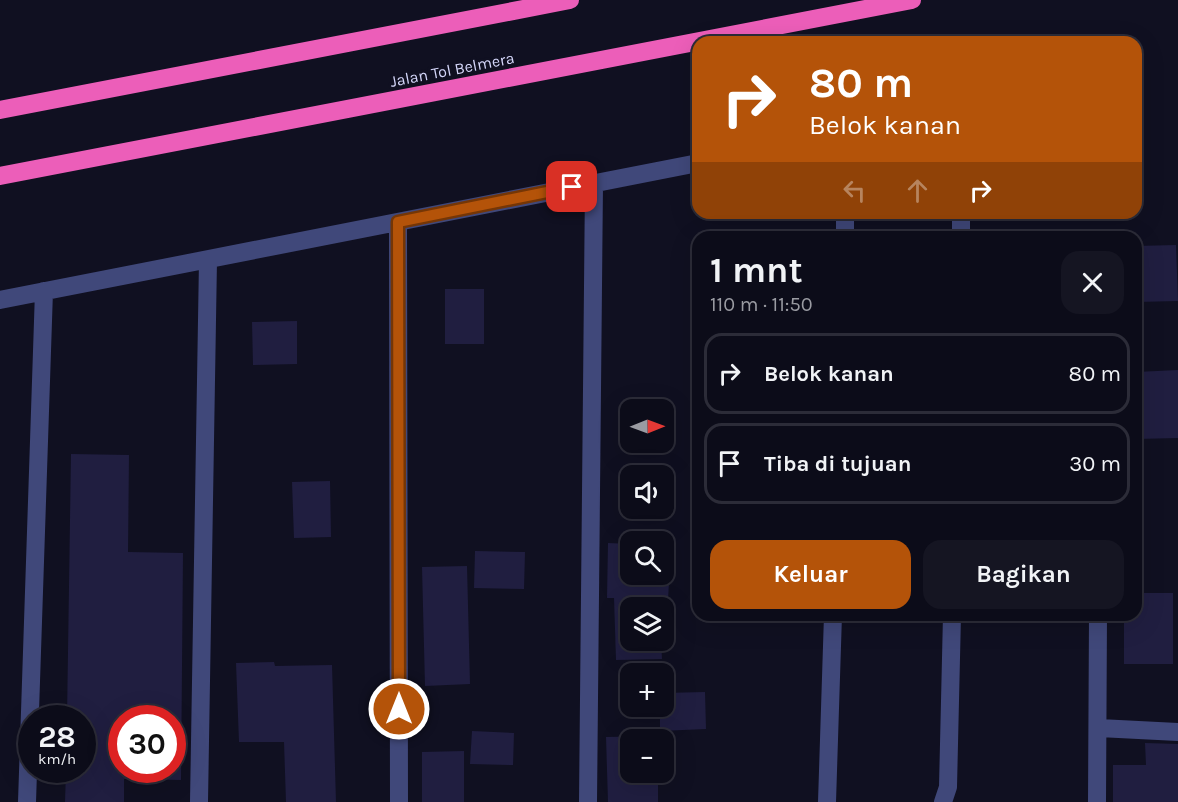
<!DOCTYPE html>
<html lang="id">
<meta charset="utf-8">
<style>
:root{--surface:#0c0c19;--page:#151522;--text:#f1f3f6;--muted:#9a9ba2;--line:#2c2c38;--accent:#b45309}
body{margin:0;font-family:Karla,sans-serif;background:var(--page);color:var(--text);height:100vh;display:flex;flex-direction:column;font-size:22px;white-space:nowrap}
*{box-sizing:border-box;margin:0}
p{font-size:20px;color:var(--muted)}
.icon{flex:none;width:33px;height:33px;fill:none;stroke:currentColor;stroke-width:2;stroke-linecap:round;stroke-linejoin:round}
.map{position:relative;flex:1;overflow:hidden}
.drawer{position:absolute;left:692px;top:231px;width:450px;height:390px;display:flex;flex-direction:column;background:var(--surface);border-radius:18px;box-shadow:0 6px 24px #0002,0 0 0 2px var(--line)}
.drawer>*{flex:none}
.top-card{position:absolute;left:692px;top:36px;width:450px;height:183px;border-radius:18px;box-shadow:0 6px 24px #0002,0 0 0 2px var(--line);background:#b45309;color:#fff;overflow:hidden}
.needle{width:39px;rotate:89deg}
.buttons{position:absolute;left:620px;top:399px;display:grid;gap:12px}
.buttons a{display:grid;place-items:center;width:54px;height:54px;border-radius:12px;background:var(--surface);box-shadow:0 6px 24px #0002,0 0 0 2px var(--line);font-size:30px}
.speed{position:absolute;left:18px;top:705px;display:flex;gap:12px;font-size:30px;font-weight:700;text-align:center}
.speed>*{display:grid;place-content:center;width:78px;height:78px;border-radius:50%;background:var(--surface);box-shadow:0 6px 24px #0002,0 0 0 2px var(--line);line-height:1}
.speed small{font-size:15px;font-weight:400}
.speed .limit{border:9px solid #d22;background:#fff;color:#111}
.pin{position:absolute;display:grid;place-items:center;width:51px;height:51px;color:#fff;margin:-26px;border-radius:12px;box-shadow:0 3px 9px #0006}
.me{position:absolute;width:66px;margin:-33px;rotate:0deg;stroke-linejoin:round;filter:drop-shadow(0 0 4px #0008)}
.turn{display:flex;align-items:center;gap:21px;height:126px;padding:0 18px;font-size:27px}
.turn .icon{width:78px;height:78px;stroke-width:2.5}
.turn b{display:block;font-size:42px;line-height:51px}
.lanes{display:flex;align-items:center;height:57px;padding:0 18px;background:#0003;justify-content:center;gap:30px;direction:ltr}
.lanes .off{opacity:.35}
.round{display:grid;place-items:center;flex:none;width:63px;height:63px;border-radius:18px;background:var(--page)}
.headline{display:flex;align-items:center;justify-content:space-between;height:102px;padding:0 18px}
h1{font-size:36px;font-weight:700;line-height:45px}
.action{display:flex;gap:12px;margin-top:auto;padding:12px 18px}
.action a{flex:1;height:69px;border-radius:18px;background:var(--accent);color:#fff;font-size:24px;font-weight:700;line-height:69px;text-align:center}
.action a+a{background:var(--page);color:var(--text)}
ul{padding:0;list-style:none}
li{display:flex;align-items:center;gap:18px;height:81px;margin:0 12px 9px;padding:0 6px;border:3px solid var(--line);border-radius:18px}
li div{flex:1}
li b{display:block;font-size:22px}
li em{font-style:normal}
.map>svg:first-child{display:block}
.building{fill:#201e40;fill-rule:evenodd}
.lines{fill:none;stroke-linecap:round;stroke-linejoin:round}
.minor{stroke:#40487a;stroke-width:18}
.highway{stroke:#ec5eb9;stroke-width:18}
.route-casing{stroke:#753606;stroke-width:15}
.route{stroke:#b45309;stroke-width:10}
.labels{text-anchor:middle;stroke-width:6;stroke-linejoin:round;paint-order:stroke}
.street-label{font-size:16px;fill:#d5d7fa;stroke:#101021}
</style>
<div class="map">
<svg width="1178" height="802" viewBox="0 0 1178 802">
<rect width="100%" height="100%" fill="#101021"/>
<path class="building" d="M 1176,245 L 1178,301 L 1136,302 L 1136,246 Z
M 445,289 L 484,289 L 484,344 L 445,344 Z
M 297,321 L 297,364 L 253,365 L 252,322 Z
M 1178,370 L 1178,438 L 1136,439 L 1136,372 Z
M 71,454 L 129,455 L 128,552 L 183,553 L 181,780 L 124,779 L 124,802 L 65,802 L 66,770 L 82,770 L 82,718 L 67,718 ZM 122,718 L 172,718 L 172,770 L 122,770 Z
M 330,481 L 331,537 L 294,538 L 292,482 Z
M 608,543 L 630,544 L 630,574 L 663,574 L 663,545 L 671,546 L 668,600 L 661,600 L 661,608 L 630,608 L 630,640 L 661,640 L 662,659 L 616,660 L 614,598 L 607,598 Z
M 475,551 L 525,552 L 524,589 L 474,588 Z
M 467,566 L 470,684 L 425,686 L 422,567 Z
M 1136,593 L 1173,593 L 1173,664 L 1124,664 L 1124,615 L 1136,615 Z
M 274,662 L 275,666 L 332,665 L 336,802 L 286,802 L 284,742 L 239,742 L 236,663 Z
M 705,692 L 706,729 L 660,731 L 660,706 L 663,706 L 663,693 Z
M 472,731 L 514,733 L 513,765 L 470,764 Z
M 657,736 L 657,740 L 630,740 L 630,772 L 658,772 L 658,802 L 608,802 L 606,737 Z
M 1145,743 L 1178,744 L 1178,802 L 1113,802 L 1113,765 L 1146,765 Z
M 464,751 L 464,802 L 422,802 L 422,752 Z"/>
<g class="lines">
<path class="minor" d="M 398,222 L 399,802
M 845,237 L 845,213
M 961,237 L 961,213
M 0,300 L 698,163
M 1099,728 L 1178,732
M 27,802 L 44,291
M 199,802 L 208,260
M 588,802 L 594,183
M 827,802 L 833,615
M 943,802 L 948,787 L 952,615
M 1097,802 L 1098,615"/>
<path class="highway" d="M 0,110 L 570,0
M 0,176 L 912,0"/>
</g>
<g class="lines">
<defs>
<path id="route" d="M 399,709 L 398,222 L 572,187"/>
</defs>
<use href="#route" class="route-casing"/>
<use href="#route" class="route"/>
</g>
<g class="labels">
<g class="street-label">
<text transform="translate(452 69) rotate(-11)" y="6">Jalan Tol Belmera</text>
</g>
</g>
</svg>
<div class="buttons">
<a><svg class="needle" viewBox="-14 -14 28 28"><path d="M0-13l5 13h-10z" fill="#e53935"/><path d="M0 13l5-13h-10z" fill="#9a9ba2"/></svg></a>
<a><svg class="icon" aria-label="sound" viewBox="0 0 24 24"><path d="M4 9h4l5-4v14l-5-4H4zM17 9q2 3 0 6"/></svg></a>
<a><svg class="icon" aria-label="search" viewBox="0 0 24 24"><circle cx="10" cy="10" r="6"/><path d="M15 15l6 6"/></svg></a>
<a><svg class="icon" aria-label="layers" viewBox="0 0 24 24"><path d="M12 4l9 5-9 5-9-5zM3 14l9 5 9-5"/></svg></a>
<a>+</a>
<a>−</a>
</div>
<div class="speed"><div>28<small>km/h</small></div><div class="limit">30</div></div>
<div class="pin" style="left:572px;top:187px;background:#d93025"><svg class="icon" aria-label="arrive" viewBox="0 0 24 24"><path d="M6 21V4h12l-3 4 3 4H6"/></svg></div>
<svg class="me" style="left:399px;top:709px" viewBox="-20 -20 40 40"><circle r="17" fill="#b45309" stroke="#fff" stroke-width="3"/><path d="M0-11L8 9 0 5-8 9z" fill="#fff"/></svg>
<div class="top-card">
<div class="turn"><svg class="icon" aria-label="right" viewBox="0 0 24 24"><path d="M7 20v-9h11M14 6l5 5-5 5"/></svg><div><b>80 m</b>Belok kanan</div></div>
<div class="lanes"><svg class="icon off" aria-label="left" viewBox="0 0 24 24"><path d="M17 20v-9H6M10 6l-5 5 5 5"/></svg><svg class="icon off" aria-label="ahead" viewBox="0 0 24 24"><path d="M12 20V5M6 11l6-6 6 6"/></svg><svg class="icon" aria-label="right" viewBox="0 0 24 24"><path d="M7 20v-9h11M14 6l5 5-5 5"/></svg></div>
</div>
<section class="drawer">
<div class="headline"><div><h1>1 mnt</h1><p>110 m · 11:50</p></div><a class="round"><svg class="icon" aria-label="close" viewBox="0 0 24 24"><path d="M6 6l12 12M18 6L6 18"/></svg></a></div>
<ul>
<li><svg class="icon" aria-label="right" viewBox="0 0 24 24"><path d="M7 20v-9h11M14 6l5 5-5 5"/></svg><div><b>Belok kanan</b></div><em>80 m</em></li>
<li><svg class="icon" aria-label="arrive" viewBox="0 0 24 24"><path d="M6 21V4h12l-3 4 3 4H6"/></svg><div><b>Tiba di tujuan</b></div><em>30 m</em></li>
</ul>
<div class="action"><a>Keluar</a><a>Bagikan</a></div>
</section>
</div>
